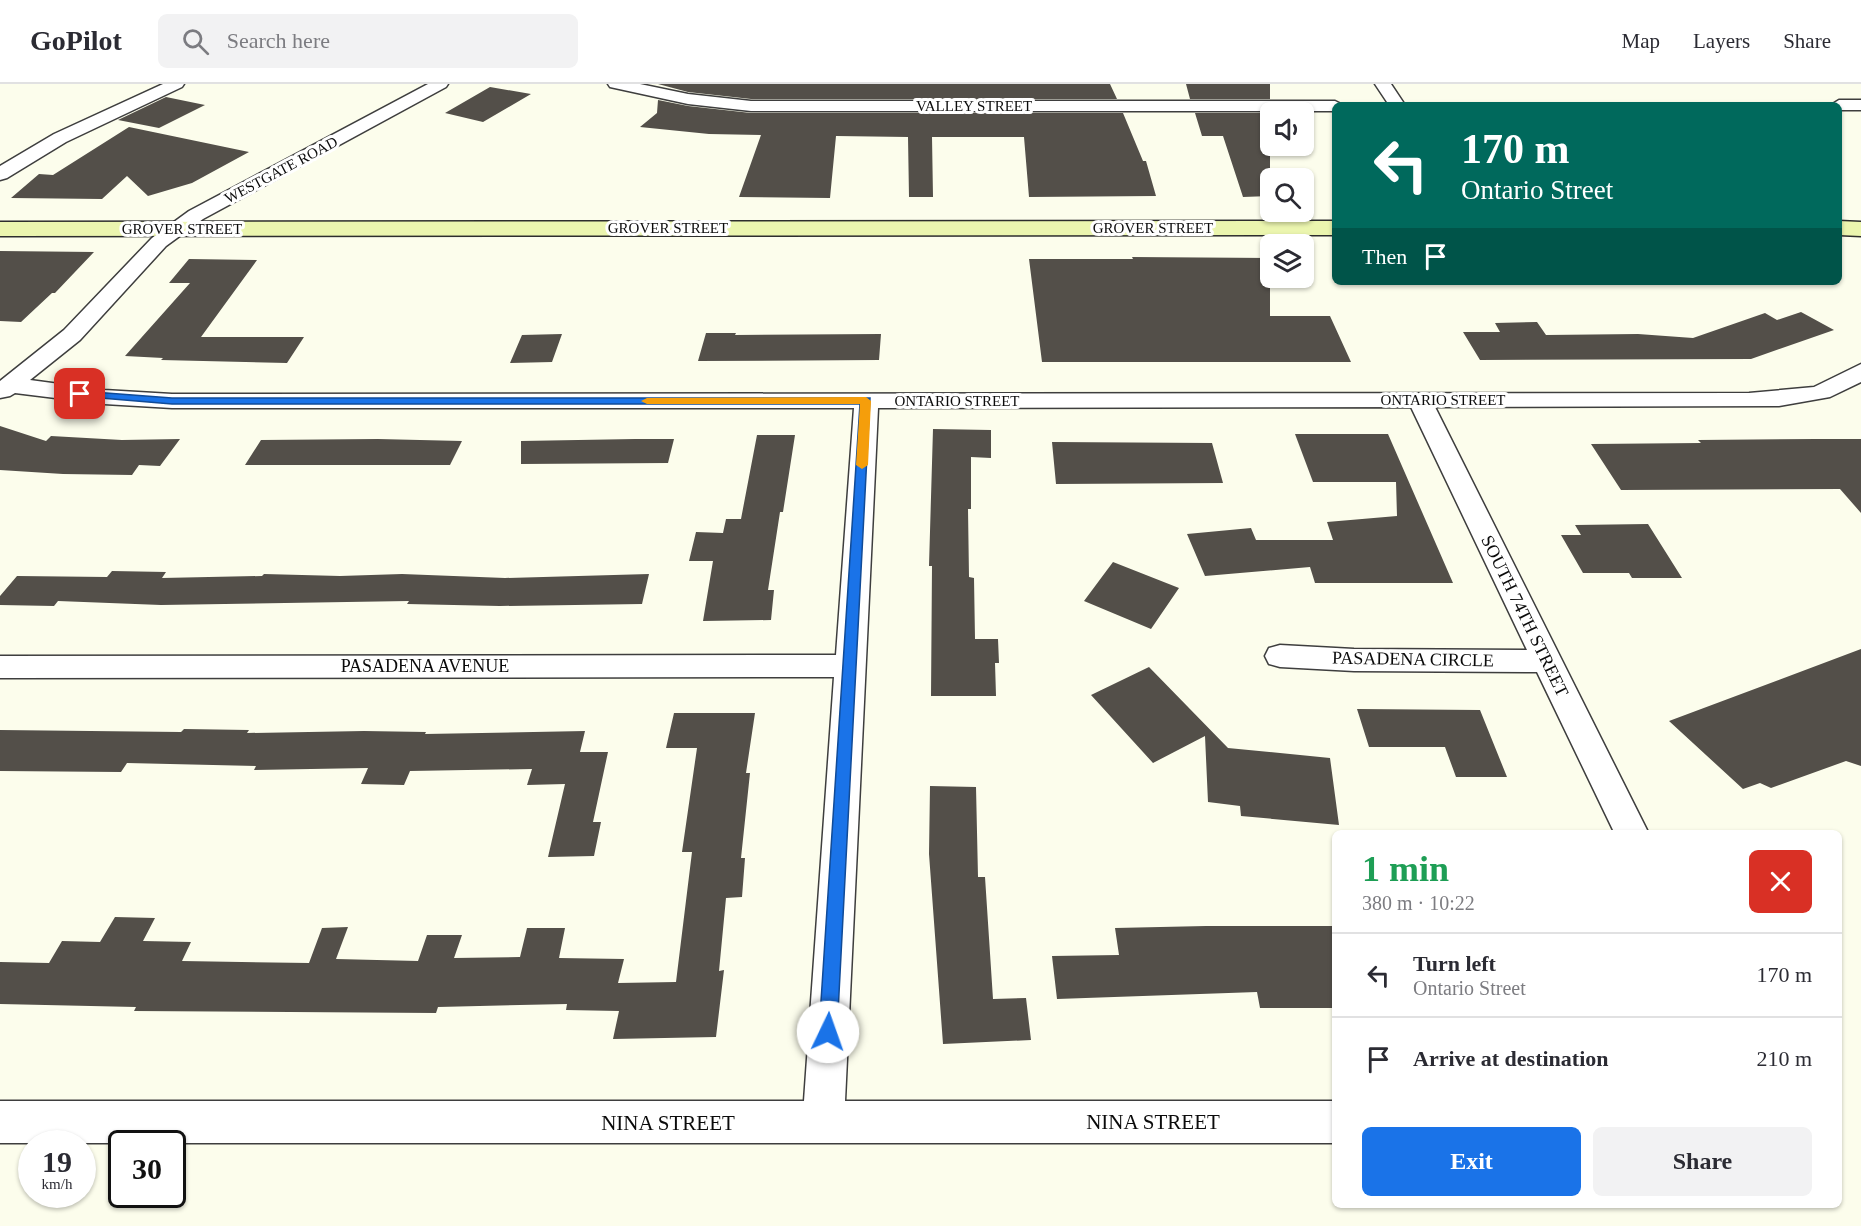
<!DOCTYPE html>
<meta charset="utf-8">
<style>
:root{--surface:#fff;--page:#f2f2f3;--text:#2b2b33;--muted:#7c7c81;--line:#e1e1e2;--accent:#1a73e8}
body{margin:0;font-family:Georgia,serif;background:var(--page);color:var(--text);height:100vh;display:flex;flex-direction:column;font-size:22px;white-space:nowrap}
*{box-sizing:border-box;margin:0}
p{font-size:20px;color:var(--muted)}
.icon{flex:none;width:33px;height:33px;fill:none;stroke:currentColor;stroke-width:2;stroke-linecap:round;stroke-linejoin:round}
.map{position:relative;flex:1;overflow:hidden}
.drawer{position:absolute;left:1332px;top:746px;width:510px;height:378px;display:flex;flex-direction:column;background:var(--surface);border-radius:9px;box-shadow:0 2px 4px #0004}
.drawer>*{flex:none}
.guide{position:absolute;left:1332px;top:18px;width:510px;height:183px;border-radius:9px;box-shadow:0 2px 4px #0004;background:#00695c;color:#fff;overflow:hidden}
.tools{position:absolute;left:1260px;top:18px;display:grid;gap:12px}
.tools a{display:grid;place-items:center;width:54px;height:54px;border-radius:9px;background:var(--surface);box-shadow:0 2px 4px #0004;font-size:30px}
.speed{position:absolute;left:18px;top:1046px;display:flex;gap:12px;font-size:30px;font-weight:700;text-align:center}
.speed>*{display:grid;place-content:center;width:78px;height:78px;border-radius:50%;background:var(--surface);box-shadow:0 2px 4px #0004;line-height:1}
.speed small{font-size:15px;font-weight:400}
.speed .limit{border:3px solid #111;border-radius:9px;background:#fff;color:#111}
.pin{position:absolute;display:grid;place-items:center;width:51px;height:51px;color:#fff;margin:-26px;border-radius:12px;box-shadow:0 3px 9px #0006}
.me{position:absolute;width:66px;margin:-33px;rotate:3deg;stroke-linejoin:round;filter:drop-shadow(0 0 4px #0008)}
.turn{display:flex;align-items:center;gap:21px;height:126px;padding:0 30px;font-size:27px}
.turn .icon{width:78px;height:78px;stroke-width:2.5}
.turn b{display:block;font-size:42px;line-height:51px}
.then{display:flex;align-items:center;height:57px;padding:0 30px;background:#0003;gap:12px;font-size:22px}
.round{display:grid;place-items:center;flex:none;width:63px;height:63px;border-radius:9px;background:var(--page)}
.headline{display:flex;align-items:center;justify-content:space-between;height:102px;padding:0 30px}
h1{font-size:36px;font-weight:700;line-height:45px;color:#1e9e55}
.button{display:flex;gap:12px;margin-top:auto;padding:12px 30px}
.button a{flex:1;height:69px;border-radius:9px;background:var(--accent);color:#fff;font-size:24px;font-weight:700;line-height:69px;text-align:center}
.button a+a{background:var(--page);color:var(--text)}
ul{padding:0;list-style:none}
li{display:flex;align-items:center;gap:18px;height:84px;padding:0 30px;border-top:2px solid var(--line)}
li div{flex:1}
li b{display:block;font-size:22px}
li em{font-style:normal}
header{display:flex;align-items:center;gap:36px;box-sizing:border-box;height:84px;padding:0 30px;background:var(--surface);border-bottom:2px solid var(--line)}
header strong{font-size:28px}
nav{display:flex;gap:33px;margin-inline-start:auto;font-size:21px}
.search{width:420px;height:54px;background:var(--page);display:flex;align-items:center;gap:15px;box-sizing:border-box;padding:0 21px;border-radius:9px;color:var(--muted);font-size:22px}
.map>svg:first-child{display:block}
.building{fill:#534f49}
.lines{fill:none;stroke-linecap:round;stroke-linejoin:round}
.street-casing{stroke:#3e3e3e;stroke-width:3}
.secondary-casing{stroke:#2d2d2d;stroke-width:3}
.street{fill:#fff;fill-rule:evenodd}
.secondary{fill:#ebf5af;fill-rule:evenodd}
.route{fill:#1a73e8;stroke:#114b97;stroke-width:1.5}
.slow{fill:#f59e0b}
.labels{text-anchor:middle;stroke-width:6;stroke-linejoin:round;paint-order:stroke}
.far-street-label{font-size:15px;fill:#0b0b0b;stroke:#fff}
.street-label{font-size:18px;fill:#0b0b0b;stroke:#fff}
.near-street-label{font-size:21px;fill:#0b0b0b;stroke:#fff}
</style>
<header>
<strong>GoPilot</strong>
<div class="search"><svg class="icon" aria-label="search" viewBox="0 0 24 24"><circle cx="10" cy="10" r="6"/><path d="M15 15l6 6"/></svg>Search here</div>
<nav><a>Map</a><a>Layers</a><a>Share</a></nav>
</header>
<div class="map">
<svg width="1861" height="1142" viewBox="0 0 1861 1142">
<rect width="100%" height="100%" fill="#fcfdec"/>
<path class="building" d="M 658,0 L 1110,0 L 1117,15 L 751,15 L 688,8 Z
M 1186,0 L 1270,0 L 1270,15 L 1190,15 Z
M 490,3 L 531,10 L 483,38 L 445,29 Z
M 166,13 L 205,21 L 159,44 L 118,36 Z
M 658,16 L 688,22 L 751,29 L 1123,29 L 1143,77 L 1146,77 L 1156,112 L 1029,113 L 1024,53 L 932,53 L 933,113 L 909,113 L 908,53 L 836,52 L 830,114 L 739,113 L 761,51 L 709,50 L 640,43 L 657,29 Z
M 1195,29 L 1270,29 L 1270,112 L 1243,113 L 1223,52 L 1202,52 Z
M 129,43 L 249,68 L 192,99 L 148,112 L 127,92 L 102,115 L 11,114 L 39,90 L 53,91 Z
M 0,167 L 94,168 L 55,209 L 52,209 L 21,238 L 0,237 Z
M 1132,173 L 1270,174 L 1270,232 L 1330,232 L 1351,278 L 1042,278 L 1029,175 L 1133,175 Z
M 189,175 L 257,176 L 201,253 L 304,253 L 287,279 L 161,276 L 163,274 L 125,272 L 190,199 L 169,199 Z
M 1801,228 L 1834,246 L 1751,275 L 1480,276 L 1463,248 L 1500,248 L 1495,239 L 1537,238 L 1546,251 L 1638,250 L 1693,254 L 1765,229 L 1777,236 Z
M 706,249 L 736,249 L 735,251 L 881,250 L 879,276 L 698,277 Z
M 562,250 L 552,278 L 510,279 L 522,251 Z
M 0,342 L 46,357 L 51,352 L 122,356 L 180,355 L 160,382 L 139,381 L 132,391 L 63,390 L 0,386 Z
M 933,345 L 991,346 L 991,374 L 971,373 L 971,425 L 968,425 L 969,493 L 974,494 L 975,555 L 998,555 L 999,579 L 995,579 L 996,612 L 931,612 L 932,482 L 929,482 Z
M 1295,350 L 1388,350 L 1453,499 L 1315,499 L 1310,483 L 1205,492 L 1187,450 L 1251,444 L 1256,456 L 1333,456 L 1327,438 L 1397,432 L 1396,398 L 1313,398 Z
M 757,351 L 795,351 L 783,428 L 780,428 L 768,506 L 774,506 L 771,536 L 703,537 L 713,477 L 689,477 L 696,448 L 723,449 L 726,435 L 741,435 Z
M 635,355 L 674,355 L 668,379 L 521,380 L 521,357 Z
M 1816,355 L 1861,355 L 1861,429 L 1840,405 L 1621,406 L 1591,360 L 1701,359 L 1698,356 Z
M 261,356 L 378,355 L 462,357 L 450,381 L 245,381 Z
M 1052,358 L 1212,359 L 1223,399 L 1056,400 Z
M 1648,440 L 1682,494 L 1632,494 L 1629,489 L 1583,489 L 1561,451 L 1581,451 L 1575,441 Z
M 1113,478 L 1179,504 L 1151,545 L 1084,517 Z
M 112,487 L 166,488 L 162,494 L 262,492 L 264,490 L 340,492 L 402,490 L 505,494 L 649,490 L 642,520 L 500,522 L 407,520 L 409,517 L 161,521 L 58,517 L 54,522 L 0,521 L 0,512 L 17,492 L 107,493 Z
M 1861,565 L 1861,682 L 1846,677 L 1771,704 L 1760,699 L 1743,705 L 1669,637 Z
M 1149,583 L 1228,664 L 1330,674 L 1339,741 L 1241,732 L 1240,722 L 1208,718 L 1205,652 L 1153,679 L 1091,611 Z
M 1357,625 L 1480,626 L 1507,693 L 1456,693 L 1445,663 L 1369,663 Z
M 674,629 L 755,629 L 746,689 L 750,689 L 741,774 L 745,774 L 742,813 L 726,814 L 719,887 L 724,886 L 716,953 L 613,955 L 619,927 L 566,926 L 567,920 L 438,923 L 436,929 L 134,927 L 136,923 L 0,920 L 0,878 L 49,879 L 62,857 L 100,858 L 115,833 L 155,834 L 143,857 L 191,858 L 182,877 L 309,879 L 322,844 L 348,843 L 336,875 L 418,877 L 427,851 L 462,851 L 454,874 L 520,873 L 527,844 L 565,844 L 559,874 L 624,875 L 618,899 L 676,898 L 692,768 L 682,768 L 697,664 L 666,664 Z
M 184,645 L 249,646 L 247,649 L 364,647 L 426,648 L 425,650 L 585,647 L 580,668 L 608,668 L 593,738 L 601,738 L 594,772 L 548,773 L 565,700 L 527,701 L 532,685 L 410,687 L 404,701 L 361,700 L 368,684 L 254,686 L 256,682 L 127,679 L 121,688 L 0,687 L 0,646 L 181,648 Z
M 930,702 L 976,703 L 978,793 L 985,793 L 993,915 L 1026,914 L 1031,956 L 943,960 L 929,770 Z
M 1206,842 L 1335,842 L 1335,924 L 1260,924 L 1257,908 L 1057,915 L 1052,872 L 1119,871 L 1115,844 Z"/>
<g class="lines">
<defs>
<path id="street" d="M 163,0 L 184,0 L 182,3 L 66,58 L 7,94 L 0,96 L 0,82 L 54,50 Z
M 428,0 L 448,0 L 446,3 L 203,135 L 166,162 L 80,256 L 30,296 L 104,306 L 172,310 L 1749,309 L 1814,303 L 1861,280 L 1861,298 L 1830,313 L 1779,322 L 1435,323 L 1648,748 L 1614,748 L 1537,588 L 1354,587 L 1280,583 L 1269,580 L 1265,572 L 1269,564 L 1280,561 L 1354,565 L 1527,566 L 1411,323 L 878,324 L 845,1017 L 1335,1017 L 1335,1059 L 0,1059 L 0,1017 L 804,1017 L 834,593 L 0,594 L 0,572 L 836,571 L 854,324 L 172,324 L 104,320 L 15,309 L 10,312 L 0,314 L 0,297 L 64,246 L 152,154 L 189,127 Z
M 608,0 L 640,0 L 688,10 L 751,17 L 1335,17 L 1343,21 L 1335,21 L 1335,27 L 751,27 L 688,20 L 610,3 Z
M 1375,0 L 1391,0 L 1405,21 L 1389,21 Z
M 1839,16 L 1861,16 L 1861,26 L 1839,26 L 1839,21 L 1831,21 Z"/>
<path id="secondary" d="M 1335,137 L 1335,151 L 0,152 L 0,138 Z
M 1839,137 L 1861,138 L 1861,152 L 1839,151 Z"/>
</defs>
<use href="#street" class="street-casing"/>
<use href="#secondary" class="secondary-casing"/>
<use href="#street" class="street"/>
<use href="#secondary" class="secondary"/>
</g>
<path class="route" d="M 80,307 L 172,314 L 870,314 L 837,948 L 834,954 L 828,956 L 822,954 L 819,948 L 860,320 L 172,320 L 77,312 L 75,310 Z"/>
<path class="slow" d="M 866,313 L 871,317 L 868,381 L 862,385 L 856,381 L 860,320 L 647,320 L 641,317 L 647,314 Z"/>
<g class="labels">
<g class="far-street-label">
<text x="974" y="27">VALLEY STREET</text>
<text transform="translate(281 86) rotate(-28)" y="5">WESTGATE ROAD</text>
<text x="668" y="149">GROVER STREET</text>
<text x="1153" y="149">GROVER STREET</text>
<text x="182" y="150">GROVER STREET</text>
<text x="1443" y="321">ONTARIO STREET</text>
<text x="957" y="322">ONTARIO STREET</text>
</g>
<g class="street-label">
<text transform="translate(1525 532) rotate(64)" y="6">SOUTH 74TH STREET</text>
<text transform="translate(1413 575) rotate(1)" y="6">PASADENA CIRCLE</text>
<text x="425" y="588">PASADENA AVENUE</text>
</g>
<g class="near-street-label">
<text x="1153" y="1045">NINA STREET</text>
<text x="668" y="1046">NINA STREET</text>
</g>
</g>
</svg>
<div class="tools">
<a><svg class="icon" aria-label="sound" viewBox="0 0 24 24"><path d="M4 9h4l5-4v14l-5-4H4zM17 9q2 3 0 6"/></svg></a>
<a><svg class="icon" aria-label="search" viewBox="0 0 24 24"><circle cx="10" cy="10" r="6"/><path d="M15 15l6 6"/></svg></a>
<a><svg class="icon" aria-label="layers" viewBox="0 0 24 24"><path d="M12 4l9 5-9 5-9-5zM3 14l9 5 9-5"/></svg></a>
</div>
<div class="speed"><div>19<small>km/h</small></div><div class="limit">30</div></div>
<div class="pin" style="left:80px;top:310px;background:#d93025"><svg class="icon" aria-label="arrive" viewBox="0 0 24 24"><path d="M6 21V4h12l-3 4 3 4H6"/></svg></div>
<svg class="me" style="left:828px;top:948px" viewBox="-20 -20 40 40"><circle r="19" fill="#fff"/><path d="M0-13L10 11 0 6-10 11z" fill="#1a73e8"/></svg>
<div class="guide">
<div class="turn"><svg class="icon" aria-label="left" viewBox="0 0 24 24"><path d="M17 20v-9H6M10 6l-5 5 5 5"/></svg><div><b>170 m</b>Ontario Street</div></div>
<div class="then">Then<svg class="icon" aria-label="arrive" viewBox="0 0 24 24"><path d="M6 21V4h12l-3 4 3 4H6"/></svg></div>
</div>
<section class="drawer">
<div class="headline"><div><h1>1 min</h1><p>380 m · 10:22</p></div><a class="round" style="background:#d93025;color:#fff"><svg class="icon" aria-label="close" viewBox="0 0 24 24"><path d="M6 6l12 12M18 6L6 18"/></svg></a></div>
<ul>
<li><svg class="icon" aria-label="left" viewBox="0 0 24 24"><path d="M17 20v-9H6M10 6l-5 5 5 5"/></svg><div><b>Turn left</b><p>Ontario Street</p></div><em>170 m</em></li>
<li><svg class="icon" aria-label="arrive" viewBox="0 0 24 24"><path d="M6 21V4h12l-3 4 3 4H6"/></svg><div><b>Arrive at destination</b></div><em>210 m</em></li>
</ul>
<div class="button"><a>Exit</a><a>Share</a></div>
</section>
</div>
